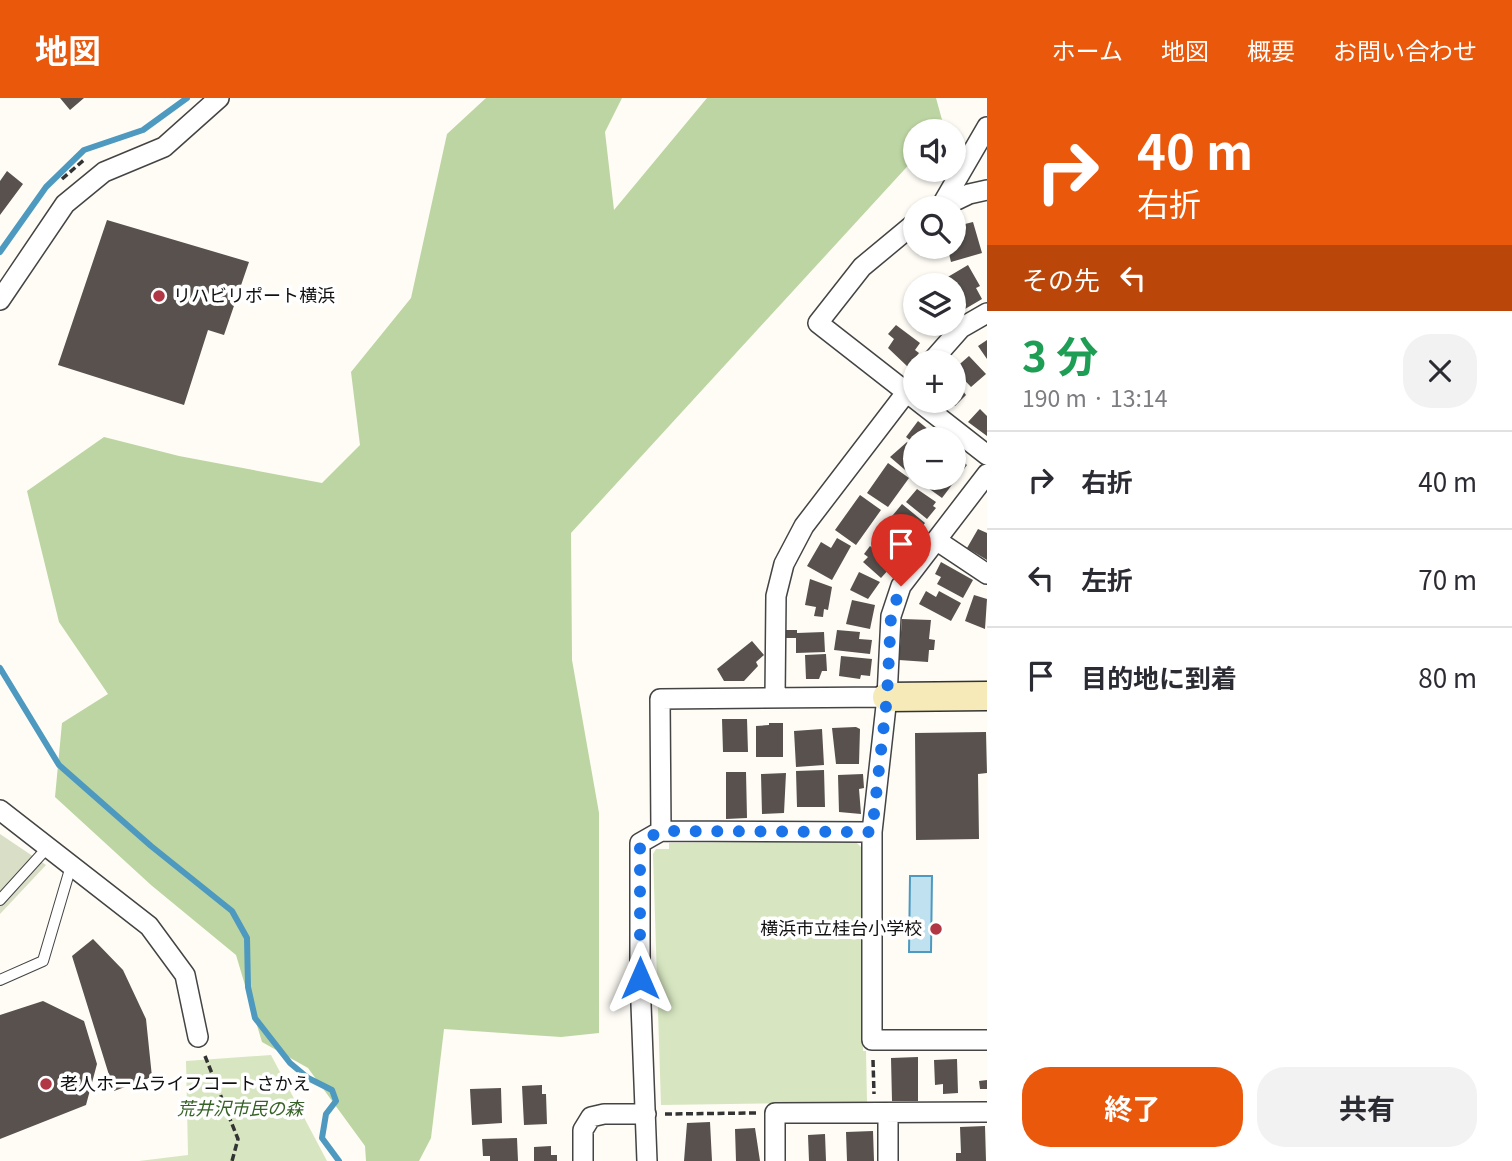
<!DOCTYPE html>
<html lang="ja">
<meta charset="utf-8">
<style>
:root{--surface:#fff;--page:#f2f2f3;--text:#2b2b33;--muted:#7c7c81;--line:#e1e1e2;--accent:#ea580c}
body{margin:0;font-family:Georgia,"Noto Sans JP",serif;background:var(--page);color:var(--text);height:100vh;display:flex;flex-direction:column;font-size:26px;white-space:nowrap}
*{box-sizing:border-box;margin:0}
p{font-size:23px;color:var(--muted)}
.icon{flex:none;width:38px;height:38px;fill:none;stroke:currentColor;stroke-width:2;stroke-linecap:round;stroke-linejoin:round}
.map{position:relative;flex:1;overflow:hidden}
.drawer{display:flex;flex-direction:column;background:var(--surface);width:525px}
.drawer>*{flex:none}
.hud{background:#ea580c;color:#fff;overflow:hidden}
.controls{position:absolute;left:903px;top:21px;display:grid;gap:14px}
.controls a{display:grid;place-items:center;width:63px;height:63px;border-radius:50%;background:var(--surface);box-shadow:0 2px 5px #0004;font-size:35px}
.pin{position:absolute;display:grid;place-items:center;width:60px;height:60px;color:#fff;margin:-72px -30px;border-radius:50% 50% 50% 0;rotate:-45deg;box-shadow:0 0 7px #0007}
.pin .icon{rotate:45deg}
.me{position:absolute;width:77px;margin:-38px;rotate:0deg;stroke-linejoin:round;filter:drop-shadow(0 0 5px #0008)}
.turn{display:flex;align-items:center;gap:24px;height:147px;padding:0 35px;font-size:32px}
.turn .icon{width:91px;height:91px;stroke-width:2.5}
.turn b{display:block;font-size:49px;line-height:60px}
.then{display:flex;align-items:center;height:66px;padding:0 35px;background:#0003;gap:14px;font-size:26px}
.round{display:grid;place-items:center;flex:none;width:74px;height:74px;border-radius:28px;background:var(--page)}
.head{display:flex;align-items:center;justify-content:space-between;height:119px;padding:0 35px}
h1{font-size:42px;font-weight:700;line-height:52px;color:#1e9e55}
.primary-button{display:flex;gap:14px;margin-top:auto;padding:14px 35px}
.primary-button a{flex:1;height:80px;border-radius:28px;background:var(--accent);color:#fff;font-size:28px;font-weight:700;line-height:80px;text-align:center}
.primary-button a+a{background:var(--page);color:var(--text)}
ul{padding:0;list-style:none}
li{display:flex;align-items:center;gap:21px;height:98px;padding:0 35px;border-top:2px solid var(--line)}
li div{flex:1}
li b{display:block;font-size:26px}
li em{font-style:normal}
header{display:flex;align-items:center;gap:42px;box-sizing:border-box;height:98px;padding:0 35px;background:var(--accent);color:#fff}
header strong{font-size:33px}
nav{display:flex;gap:38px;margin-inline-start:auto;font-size:24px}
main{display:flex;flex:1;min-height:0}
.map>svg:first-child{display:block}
.green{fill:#d7e6c1}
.forest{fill:#bcd5a2}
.cemetery{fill:#d9dfc7}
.water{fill:#bfe1f0;stroke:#4e99bf;stroke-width:2}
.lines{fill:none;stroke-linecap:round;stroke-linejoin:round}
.stream{stroke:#4e99bf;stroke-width:6}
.building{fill:#58514e}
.lane-casing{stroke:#444;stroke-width:12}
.street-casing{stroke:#444;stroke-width:22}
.secondary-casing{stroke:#333;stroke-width:31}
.path{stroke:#333;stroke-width:3.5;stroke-dasharray:7 3.5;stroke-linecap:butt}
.lane{stroke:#fff;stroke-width:10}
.street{stroke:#fff;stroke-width:19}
.secondary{stroke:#f6ebb8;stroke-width:28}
.route{stroke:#1a73e8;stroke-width:12;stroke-dasharray:0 21.6}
.poi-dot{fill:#b23745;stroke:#fff;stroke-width:2.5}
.labels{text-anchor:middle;stroke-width:7;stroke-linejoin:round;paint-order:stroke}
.poi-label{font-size:18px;fill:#111;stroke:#fff;text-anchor:start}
.park-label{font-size:18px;font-style:italic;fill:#376227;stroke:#fff}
</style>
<header>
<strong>地図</strong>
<nav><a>ホーム</a><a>地図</a><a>概要</a><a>お問い合わせ</a></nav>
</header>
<main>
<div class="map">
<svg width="987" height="1063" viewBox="0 0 987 1063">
<rect width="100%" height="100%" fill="#fefcf5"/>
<path class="green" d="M 855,743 L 862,750 L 863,953 L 866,953 L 867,1004 L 661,1007 L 653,756 L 656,751 L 669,751 L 669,745 Z
M 271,957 L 327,1063 L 139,1063 L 188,1057 L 186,963 Z"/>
<path class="forest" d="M 486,0 L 622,0 L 605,34 L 614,112 L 707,0 L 936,0 L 944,29 L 940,33 L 915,33 L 915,60 L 571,435 L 572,562 L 599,715 L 599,935 L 561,939 L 444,931 L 431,1040 L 419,1063 L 366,1063 L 365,1048 L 308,970 L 262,944 L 236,857 L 151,787 L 55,699 L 62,625 L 108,596 L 59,524 L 27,393 L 104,339 L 179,358 L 322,385 L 360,347 L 351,274 L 411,200 L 447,36 Z"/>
<path class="cemetery" d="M 0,736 L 46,767 L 0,816 Z"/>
<path class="water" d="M 910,778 L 932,778 L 931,854 L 909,854 Z"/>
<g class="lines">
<path class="stream" d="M 0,154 L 46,89 L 84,52 L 143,32 L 187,0
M 0,570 L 59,667 L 151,748 L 232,813 L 247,840 L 248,889 L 255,920 L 290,965 L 308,980 L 332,992 L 336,1003 L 326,1016 L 322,1040 L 339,1063"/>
</g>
<path class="building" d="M 60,0 L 84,0 L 70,12 Z
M 7,73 L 23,86 L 0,117 L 0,83 Z
M 964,121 L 965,126 L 973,124 L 982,155 L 951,164 L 948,152 L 954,149 L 954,124 Z
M 107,122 L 249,164 L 224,237 L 208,232 L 184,307 L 58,267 Z
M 968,167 L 980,188 L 976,190 L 982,201 L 965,211 L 954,187 L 943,187 L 941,183 Z
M 929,226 L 947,226 L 936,235 Z
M 896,227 L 920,245 L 915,252 L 919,255 L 908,269 L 888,250 L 894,241 L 888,236 Z
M 987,242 L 987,261 L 978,248 Z
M 969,258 L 986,276 L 971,289 L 954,271 Z
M 954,281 L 966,297 L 955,308 L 952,305 L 947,309 L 941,303 L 954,303 Z
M 980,311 L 987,318 L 987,338 L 968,324 Z
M 918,323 L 940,341 L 915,341 L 915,346 L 906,339 Z
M 907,344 L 915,352 L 915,372 L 911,377 L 890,359 Z
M 954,356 L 967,367 L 942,400 L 917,382 L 954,380 Z
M 888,365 L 909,380 L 888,409 L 867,395 Z
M 917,391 L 936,404 L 933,408 L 936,410 L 927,421 L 906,404 Z
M 860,397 L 881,412 L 856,447 L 835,432 Z
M 902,406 L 925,425 L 912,442 L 888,423 Z
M 886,429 L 903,442 L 899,447 L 904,451 L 896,460 L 879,446 L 884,441 L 879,437 Z
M 978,431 L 987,435 L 987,462 L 967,450 Z
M 837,440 L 851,448 L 832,482 L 807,468 L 821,444 L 831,450 Z
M 870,448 L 888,463 L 885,466 L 890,470 L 881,480 L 863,464 L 868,459 L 864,456 Z
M 941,464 L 973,482 L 963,500 L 937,486 L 941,479 L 935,476 Z
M 859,474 L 880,484 L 868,501 L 850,492 Z
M 810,481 L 832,489 L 828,512 L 824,511 L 823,519 L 814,518 L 816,509 L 805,507 Z
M 926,493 L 936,499 L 939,493 L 961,505 L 951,523 L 919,506 Z
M 974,497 L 987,501 L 985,531 L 965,523 Z
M 852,502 L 875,507 L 870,531 L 846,526 Z
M 902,521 L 931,522 L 929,541 L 935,542 L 934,552 L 929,552 L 928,564 L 899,562 Z
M 786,532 L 797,532 L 797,535 L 824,534 L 825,554 L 796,555 L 796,540 L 786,540 Z
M 837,532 L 860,534 L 859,541 L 872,542 L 870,556 L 834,552 Z
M 752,543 L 764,557 L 756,564 L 758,568 L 744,583 L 724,583 L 717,571 Z
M 826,556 L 827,573 L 822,573 L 819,581 L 806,581 L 805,557 Z
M 841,558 L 872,561 L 870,578 L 861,577 L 860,581 L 839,578 Z
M 722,621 L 747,621 L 748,654 L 723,654 Z
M 769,625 L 783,625 L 783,659 L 756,659 L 756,628 L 769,627 Z
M 856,629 L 860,631 L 859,666 L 836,666 L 832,630 Z
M 822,631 L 824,667 L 796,669 L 794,633 Z
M 986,634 L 987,675 L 978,676 L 979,741 L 916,742 L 915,635 Z
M 824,672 L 825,709 L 797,709 L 796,673 Z
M 726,674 L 746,674 L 747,720 L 726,721 Z
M 786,675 L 784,715 L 762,716 L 761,676 Z
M 863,676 L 864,690 L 859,691 L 861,716 L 839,714 L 838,677 Z
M 93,841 L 123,872 L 146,921 L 152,979 L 114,993 L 72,858 Z
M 43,903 L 84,923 L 97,966 L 86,1007 L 0,1041 L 0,917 Z
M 918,959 L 918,1003 L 892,1003 L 891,960 Z
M 957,961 L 958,995 L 943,996 L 943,986 L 935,987 L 934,962 Z
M 987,982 L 987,991 L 980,991 L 979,983 Z
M 542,987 L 542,996 L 546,996 L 547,1026 L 524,1027 L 522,988 Z
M 501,990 L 502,1025 L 472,1027 L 470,991 Z
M 710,1024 L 712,1063 L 684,1063 L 687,1025 Z
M 985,1028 L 986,1063 L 956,1063 L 956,1055 L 961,1055 L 960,1029 Z
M 755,1030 L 760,1063 L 736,1063 L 735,1031 Z
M 873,1033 L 874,1063 L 847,1063 L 846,1034 Z
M 825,1036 L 826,1063 L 809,1063 L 808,1037 Z
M 517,1040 L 518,1063 L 490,1063 L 490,1058 L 483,1058 L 482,1041 Z
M 551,1048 L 551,1057 L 557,1057 L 557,1063 L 534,1063 L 534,1049 Z"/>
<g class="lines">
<defs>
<path id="lane" d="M 0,802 L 48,749
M 0,882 L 43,863 L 71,768"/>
<path id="street" d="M 940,110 L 987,29
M 940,110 L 969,96 L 987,92
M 915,125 L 862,169 L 818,225 L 987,357
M 0,202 L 65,106 L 104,74 L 164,49 L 219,0
M 931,264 L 961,230 L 987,215
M 987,376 L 901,488 L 891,518 L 887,599 L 872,734 L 872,942 L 987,942
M 936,442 L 987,476
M 775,600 L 776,498 L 784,466 L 804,428 L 915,283
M 0,712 L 149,828 L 185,877 L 198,939
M 661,733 L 660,601 L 887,599
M 888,1015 L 888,1063
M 583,1063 L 583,1032 L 591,1019 L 604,1016 L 646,1016
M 647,1063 L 640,880 L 640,745 L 661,733 L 872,734
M 775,1063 L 775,1015 L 987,1014"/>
<path id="secondary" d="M 887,599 L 987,598"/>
</defs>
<use href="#lane" class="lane-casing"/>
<use href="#street" class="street-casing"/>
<use href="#secondary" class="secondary-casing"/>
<path class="path" d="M 62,81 L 85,61
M 205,958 L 238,1041 L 232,1063
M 873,962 L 874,996
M 665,1016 L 756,1015"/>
<use href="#lane" class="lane"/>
<use href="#street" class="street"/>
<use href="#secondary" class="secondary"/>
</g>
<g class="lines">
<path class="route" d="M 640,880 L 640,744 L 661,733 L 872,734 L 887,599 L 891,518 L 901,488"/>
</g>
<g class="poi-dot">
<circle cx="159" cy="198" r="7"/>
<circle cx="936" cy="831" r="7"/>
<circle cx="46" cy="986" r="7"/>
</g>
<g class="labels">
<g class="poi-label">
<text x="173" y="204">リハビリポート横浜</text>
<text x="922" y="837" text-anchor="end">横浜市立桂台小学校</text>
<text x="60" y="992">老人ホームライフコートさかえ</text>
</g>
<g class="park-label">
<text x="240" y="1017">荒井沢市民の森</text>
</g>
</g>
</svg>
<div class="controls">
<a><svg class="icon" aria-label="sound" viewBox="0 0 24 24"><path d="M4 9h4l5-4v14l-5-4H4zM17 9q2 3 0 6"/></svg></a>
<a><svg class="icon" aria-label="search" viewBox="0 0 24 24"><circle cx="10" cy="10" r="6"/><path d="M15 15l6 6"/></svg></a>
<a><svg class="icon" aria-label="layers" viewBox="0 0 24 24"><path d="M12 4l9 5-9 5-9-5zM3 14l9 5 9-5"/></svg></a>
<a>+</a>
<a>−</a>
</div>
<div class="pin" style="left:901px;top:488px;background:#d93025"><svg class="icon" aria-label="arrive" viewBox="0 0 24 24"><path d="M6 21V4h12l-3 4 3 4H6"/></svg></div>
<svg class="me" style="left:640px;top:880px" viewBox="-20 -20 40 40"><path d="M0-17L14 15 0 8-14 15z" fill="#1a73e8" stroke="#fff" stroke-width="4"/></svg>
</div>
<section class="drawer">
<div class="hud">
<div class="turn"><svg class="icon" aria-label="right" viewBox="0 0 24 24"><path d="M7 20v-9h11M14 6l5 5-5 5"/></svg><div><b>40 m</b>右折</div></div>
<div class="then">その先<svg class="icon" aria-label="left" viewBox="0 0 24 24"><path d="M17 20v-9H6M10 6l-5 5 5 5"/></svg></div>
</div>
<div class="head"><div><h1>3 分</h1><p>190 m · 13:14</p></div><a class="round"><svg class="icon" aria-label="close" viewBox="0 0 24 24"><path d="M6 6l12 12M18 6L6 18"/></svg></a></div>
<ul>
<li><svg class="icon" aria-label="right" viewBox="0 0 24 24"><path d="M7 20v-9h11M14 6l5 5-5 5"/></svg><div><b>右折</b></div><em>40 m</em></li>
<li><svg class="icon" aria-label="left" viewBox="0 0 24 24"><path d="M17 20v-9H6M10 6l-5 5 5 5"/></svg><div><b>左折</b></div><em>70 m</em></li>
<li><svg class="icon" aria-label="arrive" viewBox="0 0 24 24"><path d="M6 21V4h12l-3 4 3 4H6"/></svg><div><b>目的地に到着</b></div><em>80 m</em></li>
</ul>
<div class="primary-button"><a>終了</a><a>共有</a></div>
</section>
</main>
